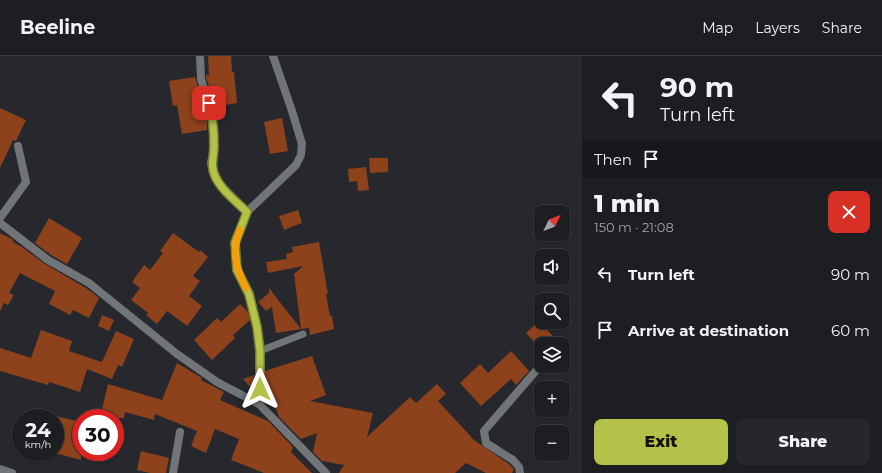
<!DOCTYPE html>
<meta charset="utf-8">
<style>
:root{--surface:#1c1e22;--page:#25272a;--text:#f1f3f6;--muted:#a0a2a5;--line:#3a3c40;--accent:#b4c24a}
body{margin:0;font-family:Montserrat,sans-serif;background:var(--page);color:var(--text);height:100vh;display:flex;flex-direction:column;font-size:15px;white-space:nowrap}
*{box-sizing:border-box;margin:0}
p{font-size:13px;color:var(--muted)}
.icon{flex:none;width:22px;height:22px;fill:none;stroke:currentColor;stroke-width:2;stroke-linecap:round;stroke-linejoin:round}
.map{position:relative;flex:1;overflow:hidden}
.drawer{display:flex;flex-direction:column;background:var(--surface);width:300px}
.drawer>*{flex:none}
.top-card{background:#1c1e22;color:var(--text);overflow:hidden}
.needle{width:26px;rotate:47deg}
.controls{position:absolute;left:534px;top:149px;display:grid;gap:8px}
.controls a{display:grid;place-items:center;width:36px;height:36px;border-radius:8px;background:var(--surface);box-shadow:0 1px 3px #0004,0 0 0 1px var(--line);font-size:20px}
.speed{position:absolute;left:12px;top:353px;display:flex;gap:8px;font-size:20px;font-weight:700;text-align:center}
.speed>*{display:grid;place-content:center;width:52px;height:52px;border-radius:50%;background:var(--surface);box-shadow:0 1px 3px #0004,0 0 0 1px var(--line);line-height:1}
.speed small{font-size:10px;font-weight:400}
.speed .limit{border:6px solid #d22;background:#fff;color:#111}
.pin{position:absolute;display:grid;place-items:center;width:34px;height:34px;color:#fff;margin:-17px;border-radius:8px;box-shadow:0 2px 6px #0006}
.me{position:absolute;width:44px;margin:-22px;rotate:0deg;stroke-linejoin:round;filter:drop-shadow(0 0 3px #0008)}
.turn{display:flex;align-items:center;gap:14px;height:84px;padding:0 12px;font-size:18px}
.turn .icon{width:52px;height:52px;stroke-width:2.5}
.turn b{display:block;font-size:28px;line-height:34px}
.then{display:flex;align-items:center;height:38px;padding:0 12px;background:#0003;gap:8px;font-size:15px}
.round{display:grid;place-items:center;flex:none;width:42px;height:42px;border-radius:8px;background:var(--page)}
.headline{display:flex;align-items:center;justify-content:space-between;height:68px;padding:0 12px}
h1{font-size:24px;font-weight:800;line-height:30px}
.cta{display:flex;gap:8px;margin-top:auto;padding:8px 12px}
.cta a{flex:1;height:46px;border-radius:8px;background:var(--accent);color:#111;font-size:16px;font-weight:800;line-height:46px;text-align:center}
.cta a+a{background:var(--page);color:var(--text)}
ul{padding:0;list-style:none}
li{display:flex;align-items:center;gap:12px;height:56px;padding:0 12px}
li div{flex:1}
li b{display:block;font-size:15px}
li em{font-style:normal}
header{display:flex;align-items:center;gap:24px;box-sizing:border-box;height:56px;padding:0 20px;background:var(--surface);border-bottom:1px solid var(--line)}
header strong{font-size:19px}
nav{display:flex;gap:22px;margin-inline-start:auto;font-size:14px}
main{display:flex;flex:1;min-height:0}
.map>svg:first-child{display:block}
.building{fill:#8d421b}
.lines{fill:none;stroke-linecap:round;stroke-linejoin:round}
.service{stroke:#727577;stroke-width:7}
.minor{stroke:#727577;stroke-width:8}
.route-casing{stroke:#757e30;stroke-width:10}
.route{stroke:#b4c24a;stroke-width:7}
.slow{stroke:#f59e0b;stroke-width:7}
</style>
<header>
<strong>Beeline</strong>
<nav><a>Map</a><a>Layers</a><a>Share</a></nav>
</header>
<main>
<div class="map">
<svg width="582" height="417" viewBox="0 0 582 417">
<rect width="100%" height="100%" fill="#26282d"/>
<path class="building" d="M 208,0 L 231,0 L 232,16 L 234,16 L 237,47 L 225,49 L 222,32 L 210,33 L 206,22 L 206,19 L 209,19 Z
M 195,21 L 207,60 L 207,74 L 182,78 L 177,49 L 173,50 L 169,25 Z
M 0,52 L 26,64 L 16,85 L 13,84 L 0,112 Z
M 282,62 L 288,95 L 270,98 L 264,66 Z
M 369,102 L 388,102 L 388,116 L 370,117 Z
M 366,111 L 369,134 L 358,135 L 357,125 L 349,126 L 348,113 Z
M 298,154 L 302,167 L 284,174 L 279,160 Z
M 49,162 L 82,182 L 67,208 L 51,199 L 35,187 Z
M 0,177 L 12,183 L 13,184 L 13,186 L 22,191 L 45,208 L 86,232 L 99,242 L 89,262 L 73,254 L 70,259 L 49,248 L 55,235 L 20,217 L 9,237 L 14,239 L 8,249 L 4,247 L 0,255 Z
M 173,177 L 199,196 L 200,194 L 208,201 L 193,220 L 200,225 L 189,240 L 202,250 L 187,270 L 167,255 L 157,268 L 146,259 L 148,257 L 131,244 L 140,232 L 132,226 L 144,209 L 150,214 L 163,197 L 160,195 Z
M 319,186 L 328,238 L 326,238 L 330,260 L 332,260 L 334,273 L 310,279 L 309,272 L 301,273 L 294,218 L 303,210 L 268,217 L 266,206 L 287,203 L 286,198 L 293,196 L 292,191 Z
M 269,232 L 279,245 L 301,273 L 276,277 L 272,251 L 266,255 L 258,246 L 269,237 Z
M 240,248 L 248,256 L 250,264 L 233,279 L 235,282 L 212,304 L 194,284 L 217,262 L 221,266 Z
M 102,259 L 114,264 L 109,275 L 98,270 Z
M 539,265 L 560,288 L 536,288 L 526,277 Z
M 41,274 L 72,285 L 69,295 L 102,306 L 116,275 L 134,283 L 122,311 L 118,309 L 112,323 L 87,313 L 80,336 L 49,326 L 48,329 L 0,315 L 0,292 L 31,302 Z
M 511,295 L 529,315 L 516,329 L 511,323 L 481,350 L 460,327 L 480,308 L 488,317 Z
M 312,300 L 326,339 L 310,345 L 373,357 L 367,381 L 410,341 L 416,347 L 437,328 L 446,338 L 438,345 L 474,384 L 509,408 L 514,413 L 512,417 L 486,417 L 466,407 L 455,417 L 339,417 L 344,409 L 322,405 L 313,396 L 317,377 L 301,383 L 279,361 L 270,336 L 268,337 L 265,329 L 265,315 Z
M 177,307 L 202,322 L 201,324 L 224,336 L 220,344 L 268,365 L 293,391 L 291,396 L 312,417 L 264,417 L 231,404 L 239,383 L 215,373 L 206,397 L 191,390 L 197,375 L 155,358 L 154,364 L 125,356 L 124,362 L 100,362 L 108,328 L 162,344 Z
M 254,319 L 254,330 L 251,332 L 243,323 Z
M 55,360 L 81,366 L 81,404 L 55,397 Z
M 141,395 L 169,402 L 166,417 L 150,417 L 137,414 Z"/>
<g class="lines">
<path class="service" d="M 260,295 L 303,278"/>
<path class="minor" d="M 200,0 L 201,23 L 212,59 L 214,92 L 211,107 L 214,119 L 220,129 L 247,156
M 0,162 L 26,126 L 18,90
M 0,167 L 48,204 L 89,227 L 177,298 L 217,326 L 259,348 L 326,417
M 259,348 L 260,295 L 257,271 L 249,238 L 237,214 L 235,187 L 247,156 L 296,109 L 301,99 L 302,88 L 292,55 L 273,0
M 0,413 L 12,417
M 173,417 L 180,376
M 520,417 L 519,411 L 513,404 L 486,387 L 484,375 L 541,309"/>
</g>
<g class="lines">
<defs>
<path id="route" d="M 209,47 C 213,61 214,75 214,90 C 214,101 210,109 215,120 C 221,134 236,145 247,156 L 235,187 L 237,214 L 249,238 L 257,271 L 260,295 L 260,333"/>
</defs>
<use href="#route" class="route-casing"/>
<use href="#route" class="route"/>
<path class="slow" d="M 240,174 C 231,196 236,212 246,232"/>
</g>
</svg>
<div class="controls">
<a><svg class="needle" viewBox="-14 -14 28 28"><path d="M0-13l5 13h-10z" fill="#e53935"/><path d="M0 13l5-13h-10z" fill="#a0a2a5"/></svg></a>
<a><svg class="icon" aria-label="sound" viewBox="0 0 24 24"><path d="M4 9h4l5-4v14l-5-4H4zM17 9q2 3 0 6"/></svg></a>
<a><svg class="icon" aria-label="search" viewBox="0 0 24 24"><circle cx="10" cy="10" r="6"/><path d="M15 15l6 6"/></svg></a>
<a><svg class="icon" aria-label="layers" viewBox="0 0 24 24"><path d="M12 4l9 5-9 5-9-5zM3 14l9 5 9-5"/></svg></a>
<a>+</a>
<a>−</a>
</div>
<div class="speed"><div>24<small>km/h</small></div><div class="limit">30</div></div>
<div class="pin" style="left:209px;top:47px;background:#d93025"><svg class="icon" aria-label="arrive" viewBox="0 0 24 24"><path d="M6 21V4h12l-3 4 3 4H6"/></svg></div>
<svg class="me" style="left:260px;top:333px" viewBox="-20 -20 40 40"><path d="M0-17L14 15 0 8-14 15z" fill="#b4c24a" stroke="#fff" stroke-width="4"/></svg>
</div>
<section class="drawer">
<div class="top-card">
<div class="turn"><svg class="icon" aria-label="left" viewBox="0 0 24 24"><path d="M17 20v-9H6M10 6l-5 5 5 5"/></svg><div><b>90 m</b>Turn left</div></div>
<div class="then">Then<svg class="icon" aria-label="arrive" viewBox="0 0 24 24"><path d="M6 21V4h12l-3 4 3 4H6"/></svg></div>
</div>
<div class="headline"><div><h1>1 min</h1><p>150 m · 21:08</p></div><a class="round" style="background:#d93025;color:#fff"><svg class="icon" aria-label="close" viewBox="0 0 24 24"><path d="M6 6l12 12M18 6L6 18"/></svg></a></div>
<ul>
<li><svg class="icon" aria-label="left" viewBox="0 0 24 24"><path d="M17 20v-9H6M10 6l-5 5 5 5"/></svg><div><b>Turn left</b></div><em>90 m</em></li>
<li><svg class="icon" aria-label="arrive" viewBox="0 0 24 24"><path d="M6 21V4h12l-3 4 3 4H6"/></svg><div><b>Arrive at destination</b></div><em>60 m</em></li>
</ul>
<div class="cta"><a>Exit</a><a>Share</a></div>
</section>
</main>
